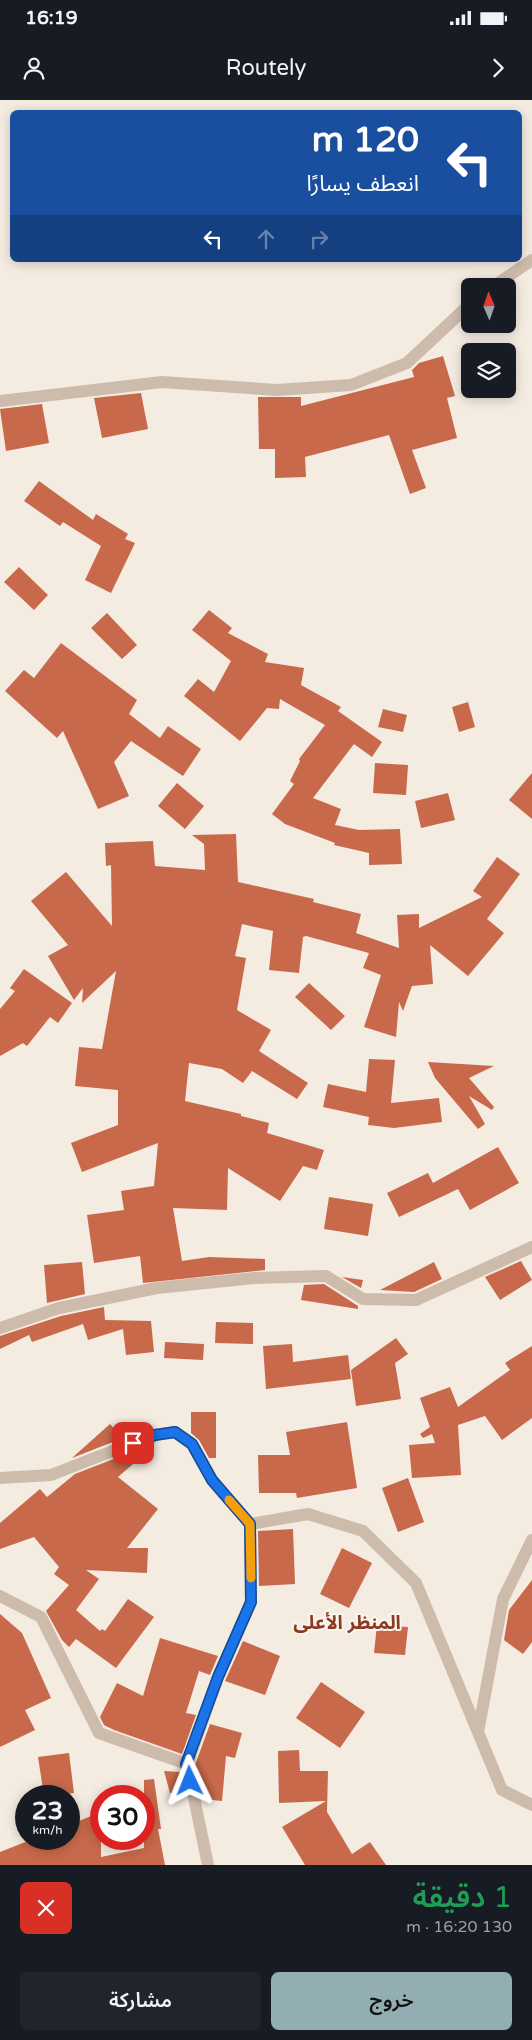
<!DOCTYPE html>
<html lang="ar">
<meta charset="utf-8">
<style>
:root{--surface:#171b24;--page:#20242c;--text:#f1f3f6;--muted:#9ea1a6;--accent:#92aeb2}
body{margin:0;font-family:"Varela Round","Noto Sans Arabic",sans-serif;background:var(--page);color:var(--text);direction:rtl;height:100vh;display:flex;flex-direction:column;font-size:19px;white-space:nowrap}
*{box-sizing:border-box;margin:0}
p{font-size:16px;color:var(--muted)}
.icon{flex:none;width:28px;height:28px;fill:none;stroke:currentColor;stroke-width:2;stroke-linecap:round;stroke-linejoin:round}
.map{position:relative;height:1765px;overflow:hidden;direction:ltr}
.sheet{display:flex;flex-direction:column;background:var(--surface);flex:1}
.sheet>*{flex:none}
.guide{position:absolute;left:10px;top:10px;width:512px;height:152px;border-radius:8px;box-shadow:0 2px 12px #0003;direction:rtl;background:#1a4fa0;color:#fff;overflow:hidden}
.needle{width:32px;rotate:358deg}
.tools{position:absolute;left:461px;top:178px;display:grid;gap:10px}
.tools a{display:grid;place-items:center;width:55px;height:55px;border-radius:8px;background:var(--surface);box-shadow:0 2px 12px #0003;font-size:25px}
.speed{position:absolute;left:15px;top:1685px;display:flex;gap:10px;font-size:25px;font-weight:700;text-align:center}
.speed>*{display:grid;place-content:center;width:65px;height:65px;border-radius:50%;background:var(--surface);box-shadow:0 2px 12px #0003;line-height:1}
.speed small{font-size:12px;font-weight:400}
.speed .limit{border:8px solid #d22;background:#fff;color:#111}
.pin{position:absolute;display:grid;place-items:center;width:42px;height:42px;color:#fff;margin:-21px;border-radius:10px;box-shadow:0 2px 8px #0006}
.me{position:absolute;width:55px;margin:-28px;rotate:358deg;stroke-linejoin:round;filter:drop-shadow(0 0 4px #0008)}
.turn{display:flex;align-items:center;gap:18px;height:105px;padding:0 20px;font-size:22px}
.turn .icon{width:65px;height:65px;stroke-width:2.5}
.turn b{display:block;font-size:35px;line-height:42px}
.lanes{display:flex;align-items:center;height:48px;padding:0 20px;background:#0003;justify-content:center;gap:25px;direction:ltr}
.lanes .off{opacity:.35}
.round{display:grid;place-items:center;flex:none;width:52px;height:52px;border-radius:8px;background:var(--page)}
.summary{display:flex;align-items:center;justify-content:space-between;height:85px;padding:0 20px}
h1{font-size:30px;font-weight:600;line-height:38px;color:#1e9e55}
.cta{display:flex;gap:10px;margin-top:auto;padding:10px 20px}
.cta a{flex:1;height:58px;border-radius:8px;background:var(--accent);color:#111;font-size:20px;font-weight:600;line-height:58px;text-align:center}
.cta a+a{background:var(--page);color:var(--text)}
.status{display:flex;justify-content:space-between;align-items:center;height:35px;padding:0 25px;background:var(--surface);direction:ltr}
.status svg{height:14px;fill:currentColor}
header{display:flex;justify-content:space-between;align-items:center;height:65px;padding:0 20px;background:var(--surface);font-size:22px;font-weight:600}
.map>svg:first-child{display:block}
.building{fill:#c8694b}
.lines{fill:none;stroke-linecap:round;stroke-linejoin:round}
.minor{stroke:#cdbbac;stroke-width:12}
.route-casing{stroke:#114b97;stroke-width:12}
.route{stroke:#1a73e8;stroke-width:9}
.slow{stroke:#f59e0b;stroke-width:9}
.labels{text-anchor:middle;stroke-width:4;stroke-linejoin:round;paint-order:stroke}
.district-label{font-size:19px;font-weight:bold;fill:#8c3b22;stroke:#fbf5ee}
</style>
<div class="status"><b>16:19</b><svg viewBox="0 0 49 12"><path d="M0 12V9h3v3zM5 12V6h3v6zM10 12V3h3v9zM15 12V0h3v12zM26 1h20v11H26zM47 4h2v5h-2z"/></svg></div>
<header><svg class="icon" aria-label="forward" viewBox="0 0 24 24"><path d="M9 5l7 7-7 7"/></svg>Routely<svg class="icon" aria-label="person" viewBox="0 0 24 24"><circle cx="12" cy="8" r="4"/><path d="M4 21q1-7 8-7t8 7"/></svg></header>
<div class="map">
<svg width="532" height="1765" viewBox="0 0 532 1765">
<rect width="100%" height="100%" fill="#f4ebe1"/>
<path class="building" d="M 443,256 L 455,296 L 447,298 L 457,338 L 412,350 L 426,388 L 410,394 L 389,335 L 305,357 L 306,377 L 275,378 L 275,349 L 259,349 L 258,297 L 301,297 L 301,306 L 414,277 L 412,270 L 419,263 Z
M 141,293 L 148,329 L 102,338 L 94,298 Z
M 42,304 L 49,343 L 6,351 L 0,309 Z
M 39,381 L 93,420 L 96,414 L 128,434 L 125,439 L 135,443 L 111,493 L 85,480 L 101,446 L 63,422 L 60,426 L 24,401 Z
M 19,467 L 48,495 L 34,510 L 4,482 Z
M 209,510 L 232,528 L 228,533 L 268,554 L 265,562 L 304,568 L 301,585 L 341,607 L 338,611 L 382,642 L 372,657 L 354,644 L 313,698 L 341,709 L 335,725 L 359,730 L 400,729 L 402,764 L 369,765 L 369,753 L 334,745 L 335,743 L 285,724 L 272,714 L 294,684 L 290,681 L 300,661 L 299,659 L 325,625 L 280,599 L 279,609 L 267,608 L 240,641 L 184,596 L 198,579 L 214,592 L 231,561 L 192,530 Z
M 107,513 L 137,545 L 122,559 L 91,528 Z
M 61,543 L 137,600 L 129,614 L 160,638 L 168,626 L 201,649 L 183,676 L 131,641 L 114,662 L 129,696 L 98,709 L 63,631 L 57,638 L 5,591 L 24,570 L 34,578 Z
M 468,602 L 475,627 L 459,632 L 452,607 Z
M 383,609 L 407,615 L 403,632 L 378,627 Z
M 375,663 L 408,665 L 406,695 L 373,693 Z
M 532,673 L 532,719 L 509,700 Z
M 177,683 L 204,706 L 185,729 L 158,706 Z
M 448,693 L 455,720 L 421,728 L 415,701 Z
M 236,734 L 238,782 L 314,799 L 313,802 L 361,814 L 356,833 L 399,848 L 397,815 L 419,814 L 419,828 L 482,797 L 473,791 L 497,757 L 520,774 L 487,819 L 504,833 L 468,876 L 430,845 L 433,884 L 412,886 L 403,911 L 399,902 L 396,937 L 364,927 L 381,875 L 363,868 L 369,853 L 306,836 L 303,837 L 299,873 L 269,870 L 273,831 L 242,824 L 235,856 L 246,858 L 237,910 L 271,930 L 259,951 L 308,983 L 297,999 L 252,971 L 243,983 L 222,969 L 189,963 L 185,1001 L 241,1014 L 241,1016 L 269,1023 L 267,1033 L 324,1050 L 317,1070 L 303,1066 L 280,1101 L 228,1068 L 227,1110 L 173,1108 L 182,1161 L 209,1157 L 265,1159 L 265,1170 L 143,1183 L 140,1156 L 94,1163 L 87,1115 L 124,1110 L 121,1091 L 154,1086 L 158,1043 L 82,1072 L 71,1043 L 118,1025 L 118,990 L 75,986 L 79,947 L 102,949 L 116,871 L 82,903 L 83,888 L 74,900 L 48,856 L 68,845 L 31,801 L 66,772 L 112,826 L 111,765 L 106,766 L 105,743 L 153,741 L 155,766 L 205,770 L 204,744 L 192,735 Z
M 24,869 L 72,903 L 58,923 L 50,917 L 27,946 L 23,943 L 0,956 L 0,909 L 15,891 L 10,888 Z
M 309,883 L 345,916 L 331,930 L 295,897 Z
M 369,959 L 395,960 L 391,1003 L 439,998 L 442,1022 L 394,1028 L 368,1025 L 369,1017 L 323,1007 L 328,984 L 366,992 Z
M 428,962 L 494,966 L 469,978 L 494,1007 L 492,1010 L 469,996 L 485,1024 L 478,1029 L 435,978 Z
M 498,1047 L 519,1083 L 470,1110 L 458,1089 L 399,1117 L 387,1093 L 428,1073 L 433,1083 Z
M 329,1097 L 373,1104 L 368,1136 L 324,1129 Z
M 521,1161 L 532,1180 L 500,1200 L 485,1177 Z
M 82,1162 L 85,1194 L 47,1203 L 44,1165 Z
M 434,1162 L 442,1179 L 414,1192 L 380,1190 Z
M 342,1177 L 363,1180 L 361,1188 Z
M 324,1184 L 358,1206 L 358,1209 L 301,1200 L 304,1185 Z
M 104,1207 L 105,1220 L 151,1221 L 154,1252 L 126,1255 L 123,1229 L 88,1240 L 83,1224 L 32,1242 L 29,1235 L 0,1249 L 0,1236 L 61,1216 Z
M 216,1222 L 253,1223 L 253,1244 L 215,1243 Z
M 396,1238 L 408,1254 L 395,1263 L 401,1299 L 356,1306 L 351,1270 Z
M 165,1242 L 204,1244 L 203,1260 L 164,1258 Z
M 292,1244 L 293,1262 L 348,1255 L 351,1279 L 266,1289 L 263,1246 Z
M 532,1246 L 532,1318 L 502,1340 L 485,1316 L 458,1325 L 461,1375 L 412,1378 L 409,1345 L 435,1343 L 432,1334 L 423,1338 L 420,1334 L 430,1327 L 420,1298 L 450,1287 L 458,1307 L 510,1270 L 505,1263 Z
M 191,1312 L 216,1312 L 216,1358 L 209,1358 L 199,1340 L 191,1333 Z
M 347,1322 L 357,1388 L 297,1398 L 296,1393 L 259,1393 L 258,1355 L 290,1355 L 286,1332 Z
M 110,1324 L 123,1338 L 72,1358 Z
M 134,1351 L 140,1358 L 118,1377 L 158,1409 L 127,1448 L 148,1448 L 147,1473 L 86,1470 L 99,1479 L 76,1510 L 100,1531 L 102,1529 L 105,1531 L 128,1499 L 154,1517 L 116,1568 L 76,1539 L 69,1547 L 62,1540 L 46,1511 L 69,1485 L 54,1474 L 59,1467 L 34,1437 L 0,1449 L 0,1423 L 40,1389 L 47,1397 L 75,1374 Z
M 408,1378 L 424,1422 L 398,1432 L 382,1388 Z
M 293,1429 L 295,1484 L 259,1486 L 258,1431 Z
M 342,1448 L 372,1463 L 349,1508 L 320,1494 Z
M 532,1480 L 532,1542 L 523,1554 L 504,1540 L 509,1510 Z
M 0,1514 L 22,1533 L 51,1598 L 25,1610 L 35,1630 L 0,1647 Z
M 377,1525 L 408,1527 L 405,1555 L 374,1553 Z
M 160,1538 L 218,1556 L 210,1575 L 199,1571 L 186,1613 L 196,1615 L 182,1654 L 114,1630 L 104,1625 L 100,1617 L 117,1583 L 143,1596 Z
M 243,1541 L 280,1556 L 265,1595 L 225,1581 Z
M 321,1582 L 365,1612 L 340,1648 L 296,1618 Z
M 210,1624 L 242,1633 L 235,1658 L 226,1656 L 222,1701 L 203,1699 L 197,1672 L 199,1672 L 195,1665 Z
M 299,1650 L 300,1671 L 328,1671 L 327,1712 L 352,1754 L 370,1742 L 386,1765 L 305,1765 L 282,1727 L 326,1701 L 279,1703 L 278,1651 Z
M 69,1653 L 74,1693 L 44,1696 L 38,1657 Z
M 164,1671 L 180,1672 L 185,1693 L 170,1693 Z
M 154,1679 L 161,1729 L 158,1729 L 165,1765 L 0,1765 L 0,1752 L 33,1739 L 69,1739 L 69,1725 L 101,1712 L 101,1757 L 144,1748 L 144,1680 Z"/>
<g class="lines">
<path class="minor" d="M 494,186 L 532,160
M 0,301 L 162,282 L 277,290 L 351,285 L 407,263 L 470,204
M 0,1228 L 59,1208 L 157,1188 L 254,1178 L 326,1176 L 363,1199 L 416,1200 L 532,1147
M 0,1378 L 51,1375 L 133,1343 L 155,1335 L 175,1332 L 192,1344 L 212,1380 L 250,1424 L 251,1502 L 218,1577 L 187,1664 L 208,1765
M 250,1424 L 308,1414 L 363,1431 L 416,1483 L 502,1690 L 532,1705
M 0,1496 L 41,1517 L 99,1633 L 187,1664
M 478,1632 L 503,1499 L 532,1440"/>
</g>
<g class="lines">
<defs>
<path id="route" d="M 133,1343 L 155,1335 L 175,1332 L 192,1344 L 212,1380 L 250,1424 L 251,1502 L 218,1577 L 186,1664 L 190,1681"/>
</defs>
<use href="#route" class="route-casing"/>
<use href="#route" class="route"/>
<path class="slow" d="M 229,1400 L 250,1424 L 251,1478"/>
</g>
<g class="labels">
<g class="district-label">
<text x="347" y="1529">المنظر الأعلى</text>
</g>
</g>
</svg>
<div class="tools">
<a><svg class="needle" viewBox="-14 -14 28 28"><path d="M0-13l5 13h-10z" fill="#e53935"/><path d="M0 13l5-13h-10z" fill="#9ea1a6"/></svg></a>
<a><svg class="icon" aria-label="layers" viewBox="0 0 24 24"><path d="M12 4l9 5-9 5-9-5zM3 14l9 5 9-5"/></svg></a>
</div>
<div class="speed"><div>23<small>km/h</small></div><div class="limit">30</div></div>
<div class="pin" style="left:133px;top:1343px;background:#d93025"><svg class="icon" aria-label="arrive" viewBox="0 0 24 24"><path d="M6 21V4h12l-3 4 3 4H6"/></svg></div>
<svg class="me" style="left:190px;top:1681px" viewBox="-20 -20 40 40"><path d="M0-17L14 15 0 8-14 15z" fill="#1a73e8" stroke="#fff" stroke-width="4"/></svg>
<div class="guide">
<div class="turn"><svg class="icon" aria-label="left" viewBox="0 0 24 24"><path d="M17 20v-9H6M10 6l-5 5 5 5"/></svg><div><b>120 m</b>انعطف يسارًا</div></div>
<div class="lanes"><svg class="icon" aria-label="left" viewBox="0 0 24 24"><path d="M17 20v-9H6M10 6l-5 5 5 5"/></svg><svg class="icon off" aria-label="ahead" viewBox="0 0 24 24"><path d="M12 20V5M6 11l6-6 6 6"/></svg><svg class="icon off" aria-label="right" viewBox="0 0 24 24"><path d="M7 20v-9h11M14 6l5 5-5 5"/></svg></div>
</div>
</div>
<section class="sheet">
<div class="summary"><div><h1>1 دقيقة</h1><p>130 m · 16:20</p></div><a class="round" style="background:#d93025;color:#fff"><svg class="icon" aria-label="close" viewBox="0 0 24 24"><path d="M6 6l12 12M18 6L6 18"/></svg></a></div>
<div class="cta"><a>خروج</a><a>مشاركة</a></div>
</section>
